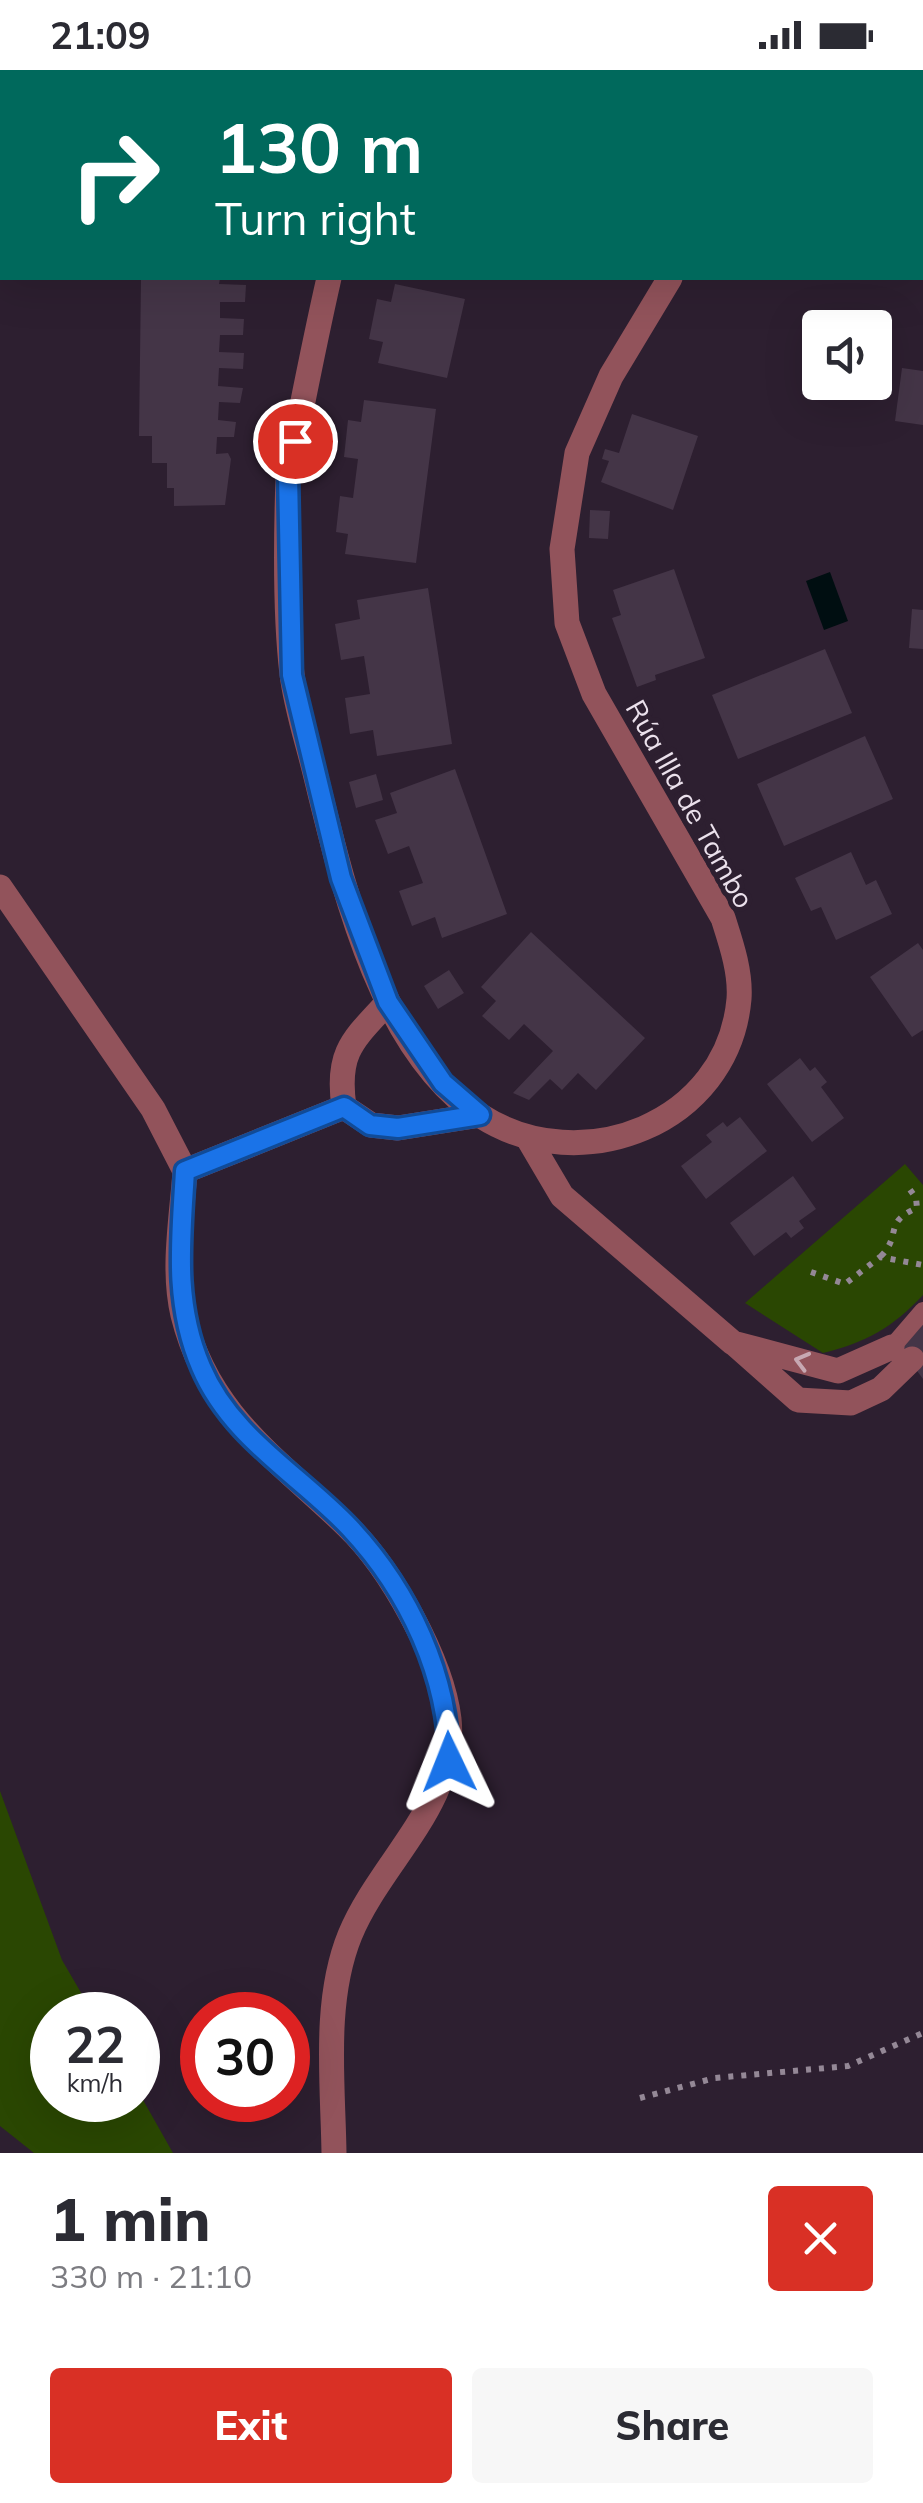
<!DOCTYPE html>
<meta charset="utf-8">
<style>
:root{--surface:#fff;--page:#f7f7f7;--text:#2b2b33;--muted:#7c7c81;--accent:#d93025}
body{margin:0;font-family:Mulish,sans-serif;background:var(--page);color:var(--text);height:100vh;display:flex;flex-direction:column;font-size:38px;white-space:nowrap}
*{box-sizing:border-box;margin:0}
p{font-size:32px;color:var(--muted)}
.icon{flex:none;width:55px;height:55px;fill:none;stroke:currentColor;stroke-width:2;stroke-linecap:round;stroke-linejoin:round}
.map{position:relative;height:2083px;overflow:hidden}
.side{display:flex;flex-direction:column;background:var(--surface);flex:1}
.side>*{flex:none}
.banner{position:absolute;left:0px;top:0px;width:925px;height:210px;box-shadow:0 10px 40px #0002;background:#00695c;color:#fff;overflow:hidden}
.fabs{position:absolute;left:802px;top:240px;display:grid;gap:20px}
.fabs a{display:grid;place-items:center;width:90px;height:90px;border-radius:10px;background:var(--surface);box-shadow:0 10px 40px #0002;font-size:50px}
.speed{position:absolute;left:30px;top:1922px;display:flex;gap:20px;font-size:50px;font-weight:700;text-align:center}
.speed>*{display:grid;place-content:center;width:130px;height:130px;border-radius:50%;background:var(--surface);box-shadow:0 10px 40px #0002;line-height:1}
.speed small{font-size:25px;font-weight:400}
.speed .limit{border:15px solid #d22;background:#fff;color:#111}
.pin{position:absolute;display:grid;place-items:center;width:85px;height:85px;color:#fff;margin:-42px;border:5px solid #fff;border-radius:50%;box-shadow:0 2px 10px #0007}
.me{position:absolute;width:110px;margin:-55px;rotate:358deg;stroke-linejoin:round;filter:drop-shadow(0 0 8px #0008)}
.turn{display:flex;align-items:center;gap:35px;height:210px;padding:0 50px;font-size:45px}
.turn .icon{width:130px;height:130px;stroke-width:2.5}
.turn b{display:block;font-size:70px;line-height:85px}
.round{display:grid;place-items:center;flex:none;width:105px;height:105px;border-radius:10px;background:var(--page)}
.summary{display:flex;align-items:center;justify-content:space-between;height:170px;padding:0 50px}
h1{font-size:60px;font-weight:800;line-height:75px}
.action{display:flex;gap:20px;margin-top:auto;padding:20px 50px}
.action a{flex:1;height:115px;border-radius:10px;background:var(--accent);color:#fff;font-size:40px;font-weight:800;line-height:115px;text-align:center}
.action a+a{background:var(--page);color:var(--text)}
.status{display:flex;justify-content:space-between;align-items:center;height:70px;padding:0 50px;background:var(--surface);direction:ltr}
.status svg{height:28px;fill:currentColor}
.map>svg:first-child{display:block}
.green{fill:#2a4702}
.water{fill:#000e11}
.building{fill:#443547}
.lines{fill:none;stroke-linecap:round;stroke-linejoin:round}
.path{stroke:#948896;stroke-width:6;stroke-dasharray:5 8;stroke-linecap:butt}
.service{stroke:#92535b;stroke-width:18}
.minor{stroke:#92535b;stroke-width:25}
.oneway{stroke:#c7a8b2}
.route-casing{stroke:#114b97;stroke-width:25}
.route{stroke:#1a73e8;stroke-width:18}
.labels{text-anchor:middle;stroke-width:10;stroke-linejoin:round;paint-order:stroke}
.street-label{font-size:28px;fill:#ebe1ec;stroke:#2d1f30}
</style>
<div class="status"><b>21:09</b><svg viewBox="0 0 49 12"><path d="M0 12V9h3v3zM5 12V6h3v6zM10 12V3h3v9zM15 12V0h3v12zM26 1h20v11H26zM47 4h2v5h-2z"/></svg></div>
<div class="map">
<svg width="923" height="2083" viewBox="0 0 923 2083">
<rect width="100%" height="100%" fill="#2d1f30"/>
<path class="green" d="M 905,1094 L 923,1115 L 923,1225 C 892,1258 867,1272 823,1283 L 745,1233 Z
M 0,1721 L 62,1890 L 94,1945 L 52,1945 L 52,2030 L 138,2030 L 138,2021 L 173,2083 L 34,2083 L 0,2056 Z"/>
<path class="water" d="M 830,502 L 848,551 L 824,560 L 806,511 Z"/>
<path class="building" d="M 141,208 L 220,208 L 219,214 L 246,215 L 245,232 L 220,232 L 220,248 L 244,249 L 243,265 L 220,265 L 219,282 L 244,283 L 243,299 L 219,298 L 218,316 L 243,318 L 240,333 L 219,332 L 218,350 L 236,352 L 234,367 L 217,367 L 216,384 L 228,383 L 231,389 L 225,435 L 174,436 L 174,418 L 167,418 L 167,393 L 152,393 L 152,366 L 139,366 Z
M 395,214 L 465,229 L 447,308 L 378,293 L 383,272 L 369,269 L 377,229 L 391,232 Z
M 902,298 L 923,301 L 923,355 L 895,351 Z
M 364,330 L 436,339 L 416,493 L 345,484 L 348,464 L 336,462 L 340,426 L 353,428 L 358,389 L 344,387 L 348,350 L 361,352 Z
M 632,344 L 698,366 L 673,440 L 601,412 L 609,391 L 602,389 L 605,379 L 619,383 Z
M 590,440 L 610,441 L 608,469 L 589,468 Z
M 674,499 L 705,588 L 655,605 L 656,610 L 637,617 L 612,548 L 621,545 L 613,520 Z
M 428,518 L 452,674 L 377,686 L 373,660 L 350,664 L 345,628 L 370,624 L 364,586 L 341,590 L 335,554 L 360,549 L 357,530 Z
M 912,539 L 923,540 L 923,579 L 909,578 Z
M 825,579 L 852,643 L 738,689 L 712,625 Z
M 865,666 L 893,729 L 784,776 L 757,714 Z
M 455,699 L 507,844 L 442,868 L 435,847 L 412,856 L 399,821 L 423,813 L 409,776 L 388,784 L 375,750 L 397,743 L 390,723 Z
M 376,704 L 383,730 L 356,738 L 349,712 Z
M 851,782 L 866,815 L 876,810 L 892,844 L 836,870 L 821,837 L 811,841 L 795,808 Z
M 531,862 L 645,968 L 596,1020 L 578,1003 L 562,1020 L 550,1009 L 529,1030 L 513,1023 L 553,981 L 524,954 L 509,970 L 482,946 L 496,931 L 481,917 Z
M 918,873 L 923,880 L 923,960 L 912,967 L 870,907 Z
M 449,900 L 464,923 L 438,939 L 424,916 Z
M 800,988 L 810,1001 L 815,997 L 827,1012 L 821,1017 L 844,1048 L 812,1072 L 767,1014 Z
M 740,1047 L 767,1081 L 706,1129 L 681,1096 L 712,1072 L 706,1065 L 723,1052 L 727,1057 Z
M 793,1106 L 816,1139 L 799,1151 L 804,1158 L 791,1168 L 786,1162 L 754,1186 L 730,1153 Z
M 923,1247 L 923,1309 L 901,1279 L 921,1257 L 917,1253 Z"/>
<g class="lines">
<path class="path" d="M 881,1186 C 902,1165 883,1152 917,1138 L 916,1128 L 908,1117
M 811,1202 L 845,1214 L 880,1187 L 923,1195
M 640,2028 L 715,2008 L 848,1996 L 923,1963"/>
<path class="service" d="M 892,1277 L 923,1241"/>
<path class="minor" d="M 362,0 L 363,2
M 795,2 L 797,0
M 329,208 C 319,252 310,296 301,341 C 297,362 289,385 288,407 C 286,466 285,546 292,604 C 296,638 308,673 316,707 C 343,816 380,981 481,1046 C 581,1110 728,1054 739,929 C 741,902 731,873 723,848 L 594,624 L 567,553 L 562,479 L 577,383 L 611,306 L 670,208
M 0,817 L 153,1039 L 185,1101
M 388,932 C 353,970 336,982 344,1037 L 371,1055 L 398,1058 L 480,1045
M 529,1070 L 562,1126 L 733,1273 L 838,1301 L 892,1277
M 185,1101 C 182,1147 172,1199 183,1245 C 208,1346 278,1389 347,1456 C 390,1497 442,1590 449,1649 C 458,1732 380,1792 350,1865 C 323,1931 333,2013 334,2083
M 185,1101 L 344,1037
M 737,1276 L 798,1330 L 851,1333 L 881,1319 L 912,1289"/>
</g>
<defs><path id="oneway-chevron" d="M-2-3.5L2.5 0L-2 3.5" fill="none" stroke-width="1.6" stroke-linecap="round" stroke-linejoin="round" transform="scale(2.5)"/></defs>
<use class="oneway" href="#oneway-chevron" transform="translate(802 1291) rotate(-165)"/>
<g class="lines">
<defs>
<path id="route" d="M 295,371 L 288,404 L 292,605 L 341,808 L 388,932 L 443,1013 L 480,1045 L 398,1058 L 370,1055 L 344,1037 L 185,1101 C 181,1169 173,1232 201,1297 C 231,1368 299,1404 350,1458 C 409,1521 449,1607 449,1692"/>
</defs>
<use href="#route" class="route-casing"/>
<use href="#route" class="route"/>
</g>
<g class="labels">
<g class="street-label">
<text transform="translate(690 734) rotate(61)" y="10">Rúa Illa de Tambo</text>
</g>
</g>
</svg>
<div class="fabs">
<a><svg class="icon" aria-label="sound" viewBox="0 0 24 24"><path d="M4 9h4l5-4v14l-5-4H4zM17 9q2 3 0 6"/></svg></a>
</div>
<div class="speed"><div>22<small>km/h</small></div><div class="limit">30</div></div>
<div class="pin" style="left:295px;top:371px;background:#d93025"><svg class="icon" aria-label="arrive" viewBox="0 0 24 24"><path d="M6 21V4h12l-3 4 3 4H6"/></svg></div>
<svg class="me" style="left:449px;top:1692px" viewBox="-20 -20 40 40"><path d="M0-17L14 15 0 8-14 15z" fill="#1a73e8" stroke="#fff" stroke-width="4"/></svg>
<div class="banner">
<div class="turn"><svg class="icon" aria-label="right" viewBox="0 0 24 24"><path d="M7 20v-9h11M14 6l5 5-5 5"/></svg><div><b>130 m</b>Turn right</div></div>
</div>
</div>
<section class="side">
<div class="summary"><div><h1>1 min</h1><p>330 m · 21:10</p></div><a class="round" style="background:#d93025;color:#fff"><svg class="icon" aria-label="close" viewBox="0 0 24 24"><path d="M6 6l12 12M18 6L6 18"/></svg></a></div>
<div class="action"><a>Exit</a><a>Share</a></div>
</section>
